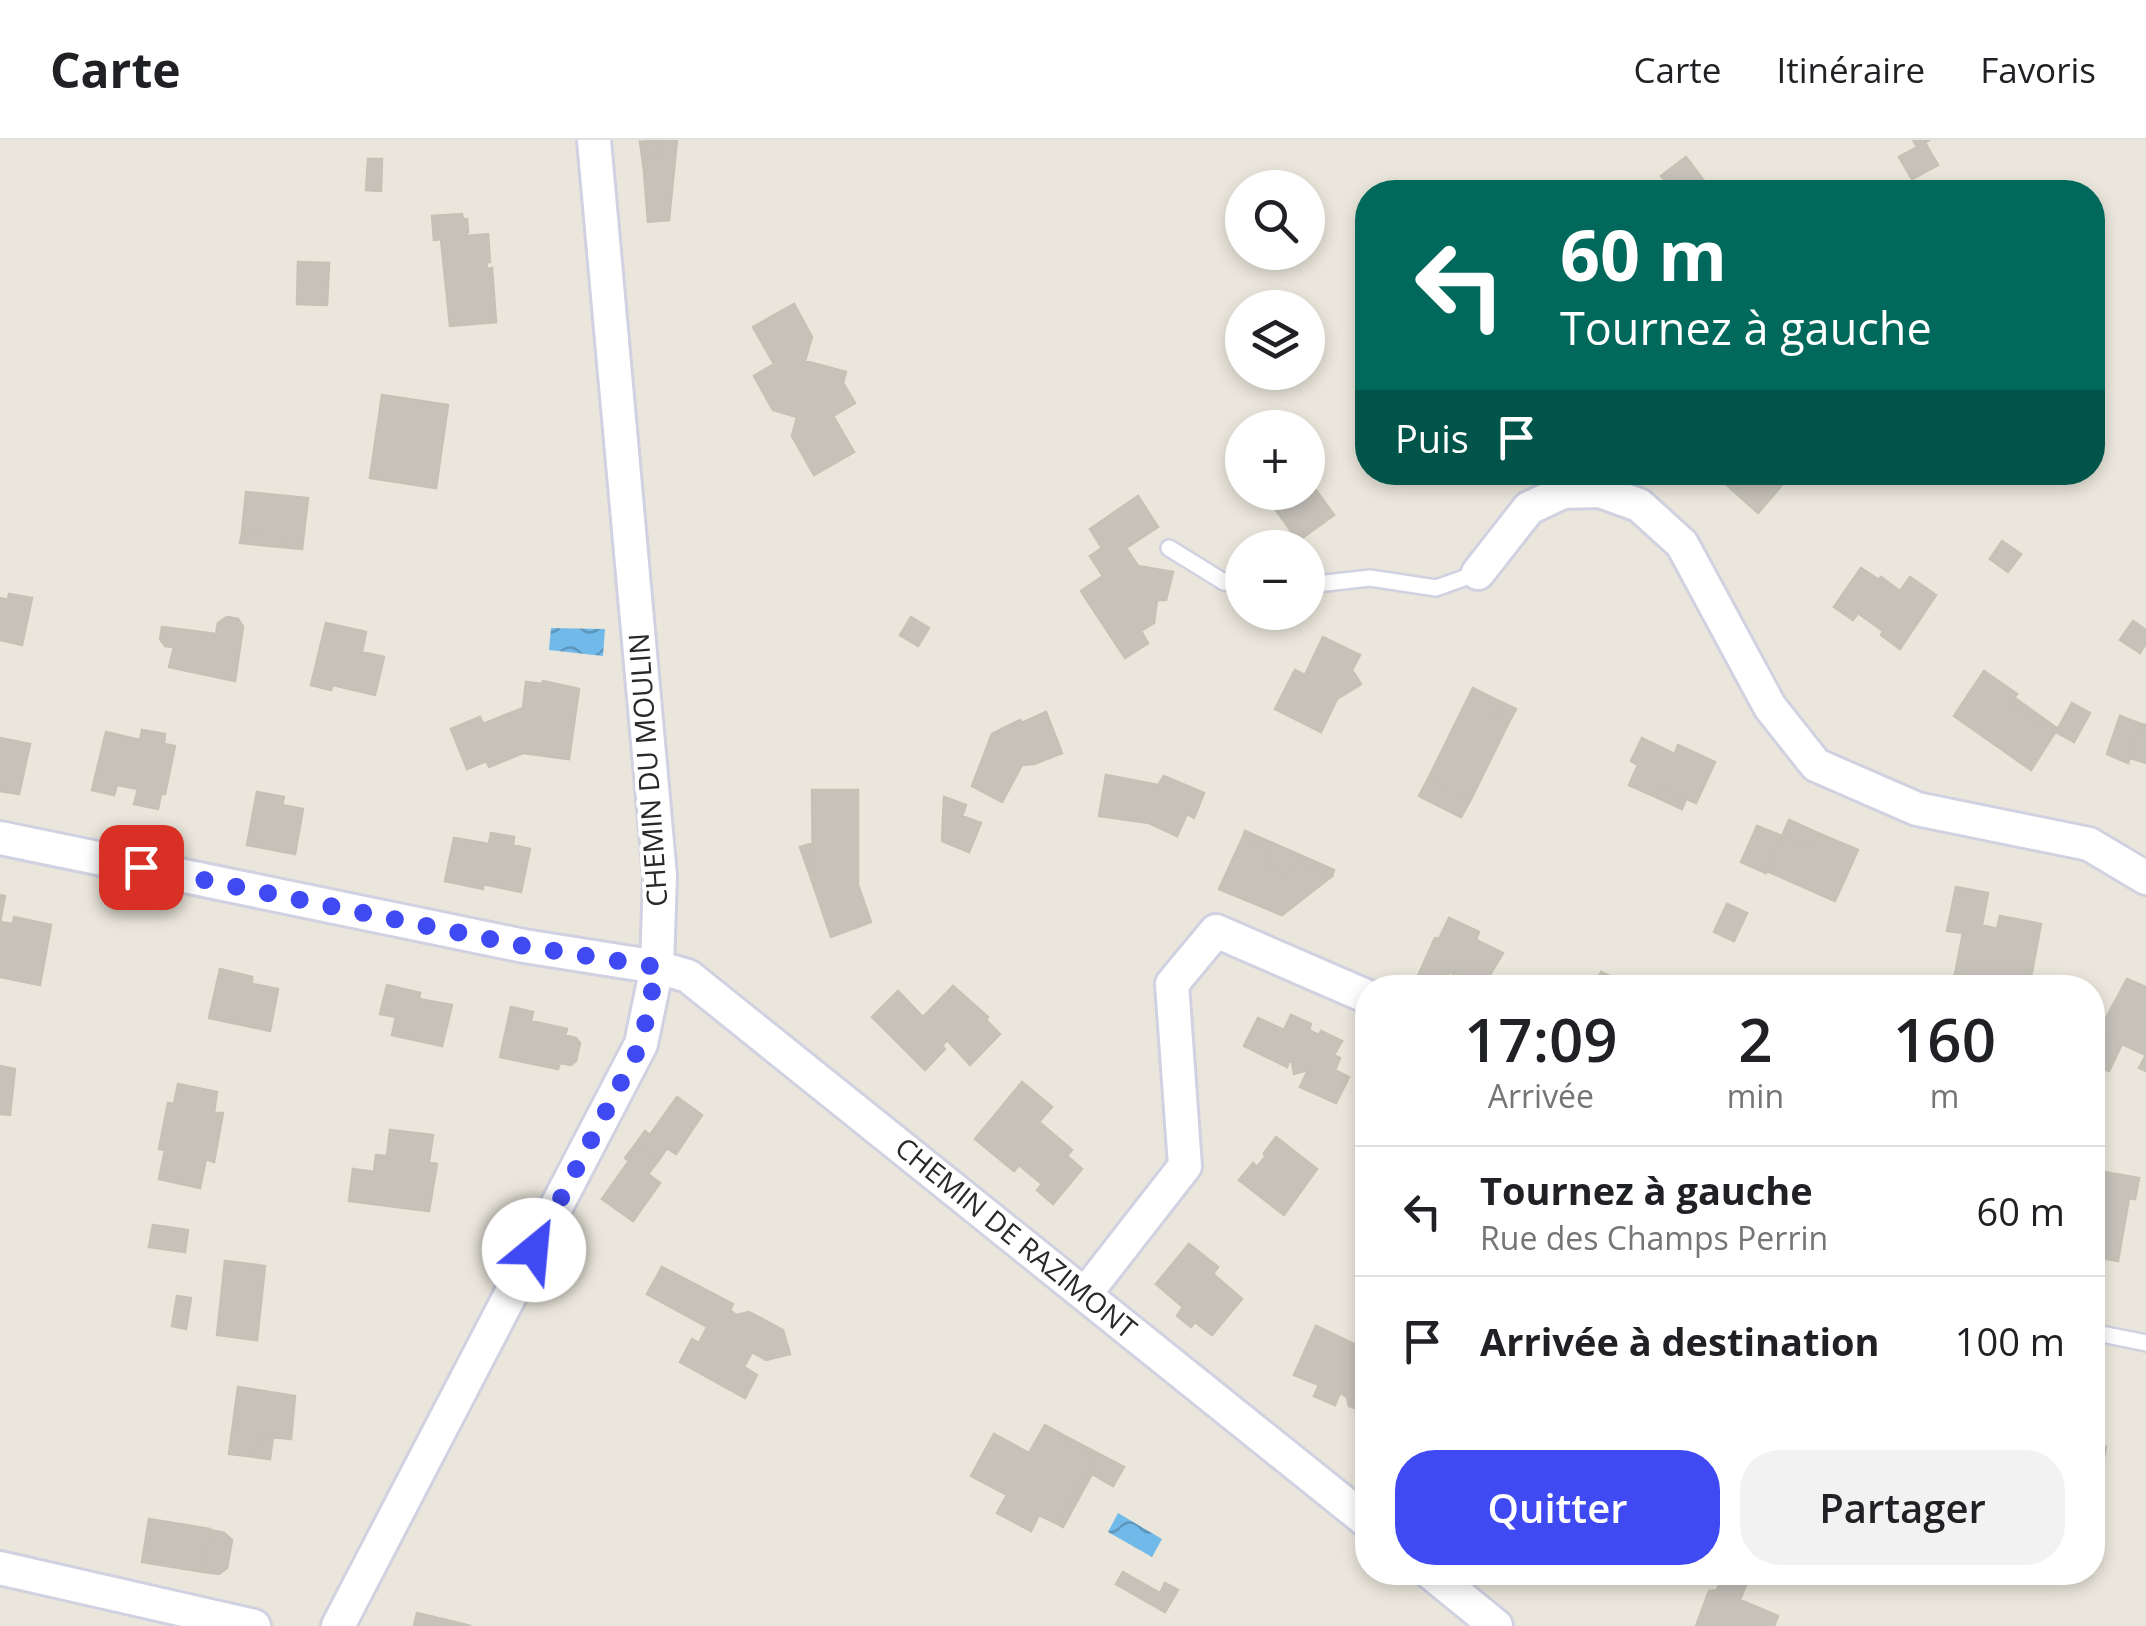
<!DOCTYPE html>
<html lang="fr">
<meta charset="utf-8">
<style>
:root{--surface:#fff;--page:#f2f2f2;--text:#202124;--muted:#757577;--line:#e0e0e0;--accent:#404af2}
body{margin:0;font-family:"Open Sans",sans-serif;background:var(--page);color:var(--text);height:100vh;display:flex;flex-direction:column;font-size:38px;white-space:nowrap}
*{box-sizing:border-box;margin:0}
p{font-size:32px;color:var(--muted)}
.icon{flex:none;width:55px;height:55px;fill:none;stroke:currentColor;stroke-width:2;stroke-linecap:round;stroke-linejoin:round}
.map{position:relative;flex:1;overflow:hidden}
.side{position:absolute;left:1355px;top:835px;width:750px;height:610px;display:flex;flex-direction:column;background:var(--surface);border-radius:40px;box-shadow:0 5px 15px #0003}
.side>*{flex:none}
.hud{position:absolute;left:1355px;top:40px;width:750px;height:305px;border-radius:40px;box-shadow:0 5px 15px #0003;background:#00695c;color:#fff;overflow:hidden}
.fabs{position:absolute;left:1225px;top:30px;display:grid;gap:20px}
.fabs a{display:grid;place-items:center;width:100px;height:100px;border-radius:50%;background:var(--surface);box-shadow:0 5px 15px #0003;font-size:50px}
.pin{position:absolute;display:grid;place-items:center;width:85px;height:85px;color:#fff;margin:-42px;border-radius:20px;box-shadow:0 5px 15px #0006}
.me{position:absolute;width:110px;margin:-55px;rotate:28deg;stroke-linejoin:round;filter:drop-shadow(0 0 8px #0008)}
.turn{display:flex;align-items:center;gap:35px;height:210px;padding:0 40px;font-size:45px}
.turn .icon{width:130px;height:130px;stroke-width:2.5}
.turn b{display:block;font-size:70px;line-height:85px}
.then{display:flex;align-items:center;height:95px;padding:0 40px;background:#0003;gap:20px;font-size:38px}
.eta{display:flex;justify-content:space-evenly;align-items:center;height:170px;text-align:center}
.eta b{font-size:60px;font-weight:600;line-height:70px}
.primary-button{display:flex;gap:20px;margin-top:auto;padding:20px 40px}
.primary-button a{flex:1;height:115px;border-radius:40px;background:var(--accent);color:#fff;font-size:40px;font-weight:600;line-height:115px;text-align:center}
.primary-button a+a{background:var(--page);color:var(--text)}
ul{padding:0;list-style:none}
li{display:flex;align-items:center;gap:30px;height:130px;padding:0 40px;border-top:2px solid var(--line)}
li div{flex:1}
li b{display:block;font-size:38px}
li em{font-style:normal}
header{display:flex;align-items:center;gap:60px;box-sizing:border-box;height:140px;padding:0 50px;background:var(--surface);border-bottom:2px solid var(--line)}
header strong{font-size:48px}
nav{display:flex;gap:55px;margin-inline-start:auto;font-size:35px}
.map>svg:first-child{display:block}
.water{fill:url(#water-waves)}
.building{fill:#c6c2ba;stroke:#c5c2b5;stroke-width:2.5}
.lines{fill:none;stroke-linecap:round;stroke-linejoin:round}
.service-casing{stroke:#d0d1e1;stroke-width:20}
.minor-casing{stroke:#d0d1e1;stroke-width:38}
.service{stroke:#fff;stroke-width:15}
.minor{stroke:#fff;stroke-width:32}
.route{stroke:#404af2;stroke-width:18;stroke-dasharray:0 32.4}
.labels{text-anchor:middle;stroke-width:8;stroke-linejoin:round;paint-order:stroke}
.street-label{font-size:28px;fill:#292929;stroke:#fff}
</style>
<header>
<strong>Carte</strong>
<nav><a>Carte</a><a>Itinéraire</a><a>Favoris</a></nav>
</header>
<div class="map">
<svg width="2146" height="1486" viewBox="0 0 2146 1486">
<defs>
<pattern id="water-waves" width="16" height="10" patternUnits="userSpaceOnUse" patternTransform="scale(2.5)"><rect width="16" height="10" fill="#71b9e9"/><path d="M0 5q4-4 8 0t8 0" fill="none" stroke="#5d96bd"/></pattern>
</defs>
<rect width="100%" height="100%" fill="#eae6db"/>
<path class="water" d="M 551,488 L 605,489 L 603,516 L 549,510 Z
M 1118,1373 L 1162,1399 L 1152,1417 L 1108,1392 Z"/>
<path class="building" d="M 662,0 L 664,18 L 647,20 L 648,30 L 644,31 L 640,2 Z
M 662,0 L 677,0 L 669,80 L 648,82 L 644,31 L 648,30 L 647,20 L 664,18 Z
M 1913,0 L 1929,0 L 1925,3 L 1938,25 L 1912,39 L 1899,17 L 1917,7 Z
M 1686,17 L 1708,46 L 1700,52 L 1674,52 L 1661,36 Z
M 368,19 L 382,19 L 381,51 L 366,50 Z
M 462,74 L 463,79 L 467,79 L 468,92 L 465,96 L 488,94 L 490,122 L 486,122 L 487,129 L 492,128 L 496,182 L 450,186 L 441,99 L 434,100 L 432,76 Z
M 298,122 L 329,123 L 327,165 L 297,164 Z
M 794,164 L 812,197 L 805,221 L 846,232 L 843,243 L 855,263 L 833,276 L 854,312 L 814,335 L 792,296 L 797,277 L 773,270 L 754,236 L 774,224 L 753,187 Z
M 382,255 L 448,265 L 436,348 L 370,338 Z
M 1722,332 L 1793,332 L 1758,373 L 1718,337 Z
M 1308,339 L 1334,375 L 1298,401 L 1263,352 L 1308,352 Z
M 246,352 L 308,358 L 302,409 L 280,407 L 282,397 L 242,393 Z
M 1138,356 L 1158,387 L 1126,408 L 1138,426 L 1173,432 L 1166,460 L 1157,460 L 1154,483 L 1141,491 L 1148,503 L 1125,518 L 1081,451 L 1103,436 L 1090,416 L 1102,408 L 1090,389 Z
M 242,393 L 282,397 L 280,407 L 240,403 Z
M 2002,401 L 2021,414 L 2008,432 L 1990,419 Z
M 1861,428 L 1879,440 L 1881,437 L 1900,451 L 1910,437 L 1936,455 L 1900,509 L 1881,495 L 1883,491 L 1858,473 L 1853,480 L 1834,467 Z
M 9,454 L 32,458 L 22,505 L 0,500 L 0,458 L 8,460 Z
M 227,477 L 238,479 L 243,487 L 235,541 L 169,527 L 174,507 L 165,506 L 160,499 L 162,487 L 216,494 L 218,483 Z
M 911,477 L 929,488 L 918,506 L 900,495 Z
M 2133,481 L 2146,490 L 2146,503 L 2140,513 L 2120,500 Z
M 326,483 L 366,492 L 362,512 L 384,517 L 375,555 L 333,545 L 331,550 L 311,545 Z
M 1323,497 L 1360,515 L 1352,530 L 1361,544 L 1337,559 L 1321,592 L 1275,569 L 1295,530 L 1305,535 Z
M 1984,531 L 2017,554 L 2010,563 L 2054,594 L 2031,630 L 1954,576 Z
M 543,541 L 579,549 L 569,619 L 523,613 L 489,627 L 486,621 L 467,629 L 451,589 L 480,577 L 483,584 L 523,568 L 526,542 L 542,544 Z
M 1473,548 L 1501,562 L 1494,577 L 1508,584 L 1470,661 L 1428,639 Z
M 2015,558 L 2058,589 L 2054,594 L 2010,563 Z
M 1501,562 L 1516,569 L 1508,584 L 1494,577 Z
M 2072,563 L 2090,573 L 2074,602 L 2056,592 Z
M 1046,572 L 1062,613 L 1034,624 L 1022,625 L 1002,662 L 972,646 L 992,594 L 1020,580 L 1022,583 Z
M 2120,576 L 2141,584 L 2128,623 L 2107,614 Z
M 2141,584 L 2146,585 L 2146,623 L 2130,618 Z
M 142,590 L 165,594 L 164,604 L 175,606 L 165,654 L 161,654 L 158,669 L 134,664 L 138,649 L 117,645 L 114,655 L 92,650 L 106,592 L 140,600 Z
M 0,598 L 30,604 L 19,654 L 0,651 Z
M 1642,598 L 1675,614 L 1678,605 L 1715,622 L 1696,663 L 1660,647 L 1656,657 L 1629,645 L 1638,625 L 1631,621 Z
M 1106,635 L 1158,645 L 1164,636 L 1204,653 L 1194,678 L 1187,674 L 1177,696 L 1149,683 L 1099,676 Z
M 1428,639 L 1470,661 L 1461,677 L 1419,656 Z
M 1660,647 L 1686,659 L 1682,669 L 1656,657 Z
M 812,650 L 858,650 L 858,745 L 871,782 L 831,797 L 813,744 Z
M 257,652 L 284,657 L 282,665 L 303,669 L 295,714 L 247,705 Z
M 944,657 L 966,665 L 962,676 L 981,683 L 969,712 L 942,701 Z
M 1789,680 L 1820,694 L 1814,709 L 1782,696 Z
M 1757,686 L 1782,696 L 1766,733 L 1741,722 Z
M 1245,691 L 1334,730 L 1332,736 L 1300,722 L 1284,735 L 1266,727 L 1273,710 L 1243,697 Z
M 491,693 L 514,697 L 513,705 L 530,709 L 521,752 L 483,744 L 483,749 L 445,741 L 454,698 L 489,704 Z
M 1820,694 L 1858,710 L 1835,761 L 1767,731 L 1782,696 L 1814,709 Z
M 1243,697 L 1273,710 L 1266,727 L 1284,735 L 1300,722 L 1332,736 L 1282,775 L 1219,749 Z
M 813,703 L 813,744 L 800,707 Z
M 1956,747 L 1988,753 L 1982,785 L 1997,789 L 2000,776 L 2041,784 L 2029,848 L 1955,834 L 1963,793 L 1947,791 Z
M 0,755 L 5,756 L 0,782 L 13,784 L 14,777 L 51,785 L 40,845 L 0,837 Z
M 1727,764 L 1747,773 L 1734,801 L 1714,792 Z
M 1449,778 L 1479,792 L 1476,800 L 1503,813 L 1482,848 L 1473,848 L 1457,841 L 1459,836 L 1449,832 L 1441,848 L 1417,838 L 1435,798 L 1439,799 Z
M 220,829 L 252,837 L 252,844 L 278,849 L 270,891 L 209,878 Z
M 1601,832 L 1636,848 L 1594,848 Z
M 2127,839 L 2146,847 L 2146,931 L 2139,928 L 2146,915 L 2122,904 L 2109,931 L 2092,923 L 2092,888 L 2099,891 Z
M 387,845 L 420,853 L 419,859 L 452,865 L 442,906 L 392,895 L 396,877 L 380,874 Z
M 953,846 L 988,877 L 986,880 L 1000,894 L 970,925 L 947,900 L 942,906 L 945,909 L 925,930 L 872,877 L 898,851 L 923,877 Z
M 511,867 L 533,872 L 531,881 L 567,889 L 565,895 L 576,898 L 580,903 L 576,921 L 571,925 L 560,923 L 558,929 L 500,917 Z
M 1291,875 L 1311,884 L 1309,890 L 1319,895 L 1321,891 L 1342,901 L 1334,915 L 1340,918 L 1335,930 L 1349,937 L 1336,963 L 1300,947 L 1308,930 L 1294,934 L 1292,922 L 1289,921 L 1287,927 L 1244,906 L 1258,878 L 1284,890 Z
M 0,926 L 15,929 L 10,975 L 0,974 Z
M 1022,942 L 1052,967 L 1039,982 L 1072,1010 L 1067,1016 L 1082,1029 L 1053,1064 L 1037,1050 L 1042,1044 L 1019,1025 L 1014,1031 L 975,999 Z
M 178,944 L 217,952 L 214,973 L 223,973 L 214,1022 L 206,1019 L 200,1048 L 159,1039 L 165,1010 L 159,1009 L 168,963 L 174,964 Z
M 677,957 L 702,975 L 676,1014 L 667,1008 L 658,1021 L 635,1005 L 645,991 L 650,995 Z
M 390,990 L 433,995 L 429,1022 L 437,1024 L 429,1071 L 349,1061 L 353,1029 L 374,1032 L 376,1015 L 387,1016 Z
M 1276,997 L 1317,1029 L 1284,1075 L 1239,1040 L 1253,1023 L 1257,1027 L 1265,1017 L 1264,1013 Z
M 635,1005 L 658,1021 L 648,1034 L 660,1043 L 633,1081 L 602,1059 L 629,1021 L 625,1018 Z
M 2092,1030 L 2139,1038 L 2135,1059 L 2129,1058 L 2118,1121 L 2092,1116 Z
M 153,1085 L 188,1090 L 185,1112 L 149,1107 Z
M 1189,1104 L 1218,1127 L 1213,1134 L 1242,1159 L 1212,1195 L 1195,1182 L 1191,1187 L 1177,1176 L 1183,1167 L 1156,1144 Z
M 225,1121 L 265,1126 L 257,1200 L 217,1195 Z
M 662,1127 L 733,1164 L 730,1170 L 736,1175 L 749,1172 L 783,1190 L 790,1214 L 766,1220 L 752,1212 L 744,1227 L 757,1235 L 745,1258 L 680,1222 L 692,1199 L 699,1203 L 707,1187 L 647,1154 Z
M 177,1156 L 191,1158 L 186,1189 L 172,1186 Z
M 1316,1186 L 1354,1204 L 1353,1208 L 1368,1215 L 1368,1273 L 1349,1266 L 1347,1257 L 1340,1253 L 1335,1265 L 1314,1256 L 1319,1245 L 1294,1235 Z
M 238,1247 L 295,1256 L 291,1299 L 258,1295 L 255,1317 L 229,1314 Z
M 1045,1285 L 1063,1295 L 1060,1299 L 1094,1317 L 1058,1384 L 1039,1375 L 1031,1391 L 997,1373 L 1007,1355 L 971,1336 L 994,1294 L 1029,1313 Z
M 258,1295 L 273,1296 L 270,1319 L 255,1317 Z
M 1063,1295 L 1124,1327 L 1113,1346 L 1092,1334 L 1063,1387 L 1058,1384 L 1094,1317 L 1060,1299 Z
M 2092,1304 L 2106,1307 L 2092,1379 Z
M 149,1379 L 210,1389 L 204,1432 L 142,1422 Z
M 210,1390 L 224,1393 L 232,1400 L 227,1428 L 219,1434 L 204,1432 Z
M 1123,1432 L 1160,1453 L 1165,1443 L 1178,1450 L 1165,1472 L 1116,1444 Z
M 1724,1432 L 1751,1432 L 1740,1460 L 1778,1476 L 1774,1486 L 1696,1486 L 1709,1451 L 1717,1450 Z
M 417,1473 L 471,1486 L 414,1486 Z"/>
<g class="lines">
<defs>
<path id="service" d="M 1169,408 L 1224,442 L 1242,445
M 1308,445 L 1370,438 L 1436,448 L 1478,433
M 2092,1192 L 2146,1203"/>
<path id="minor" d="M 1478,433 L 1529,368 L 1563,352 L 1600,351 L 1639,365 L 1682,404 L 1770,567 L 1816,625 L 1917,669 L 2089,704 L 2146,738
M 0,698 L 524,806 L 657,827 L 688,836 L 1368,1382
M 1086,1153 L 1185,1026 L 1172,844 L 1216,791 L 1368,857
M 0,1428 L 254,1486
M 1430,1432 L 1496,1486
M 338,1486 L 641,904 L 657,827 L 660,736 L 594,0"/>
</defs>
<use href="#service" class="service-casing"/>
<use href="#minor" class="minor-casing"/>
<use href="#service" class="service"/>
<use href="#minor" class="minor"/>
</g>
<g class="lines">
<path class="route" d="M 141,727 L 524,806 L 657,827 L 641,904 L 534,1110"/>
</g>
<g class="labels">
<g class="street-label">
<text transform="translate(648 630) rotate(-94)" y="10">CHEMIN DU MOULIN</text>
<text transform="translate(1016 1098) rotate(39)" y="10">CHEMIN DE RAZIMONT</text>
</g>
</g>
</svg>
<div class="fabs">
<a><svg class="icon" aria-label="search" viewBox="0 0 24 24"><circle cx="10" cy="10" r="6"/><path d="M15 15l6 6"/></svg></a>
<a><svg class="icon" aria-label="layers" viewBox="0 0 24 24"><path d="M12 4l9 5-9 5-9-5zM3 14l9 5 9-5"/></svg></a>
<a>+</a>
<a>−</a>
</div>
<div class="pin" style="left:141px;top:727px;background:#d93025"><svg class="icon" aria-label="arrive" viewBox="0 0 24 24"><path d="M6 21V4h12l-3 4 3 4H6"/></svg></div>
<svg class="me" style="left:534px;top:1110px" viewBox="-20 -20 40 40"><circle r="19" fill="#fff"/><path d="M0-13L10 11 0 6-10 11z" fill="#404af2"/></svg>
<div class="hud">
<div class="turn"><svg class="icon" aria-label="left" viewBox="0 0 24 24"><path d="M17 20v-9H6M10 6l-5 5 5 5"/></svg><div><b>60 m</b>Tournez à gauche</div></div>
<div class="then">Puis<svg class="icon" aria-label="arrive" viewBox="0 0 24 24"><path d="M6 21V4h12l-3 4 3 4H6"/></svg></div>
</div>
<section class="side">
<div class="eta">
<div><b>17:09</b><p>Arrivée</p></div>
<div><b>2</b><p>min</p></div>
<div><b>160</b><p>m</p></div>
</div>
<ul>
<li><svg class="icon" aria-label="left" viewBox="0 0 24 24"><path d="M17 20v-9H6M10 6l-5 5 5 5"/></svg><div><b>Tournez à gauche</b><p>Rue des Champs Perrin</p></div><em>60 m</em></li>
<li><svg class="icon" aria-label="arrive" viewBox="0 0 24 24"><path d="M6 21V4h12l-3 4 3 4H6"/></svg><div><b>Arrivée à destination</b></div><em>100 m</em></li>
</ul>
<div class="primary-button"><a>Quitter</a><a>Partager</a></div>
</section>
</div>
